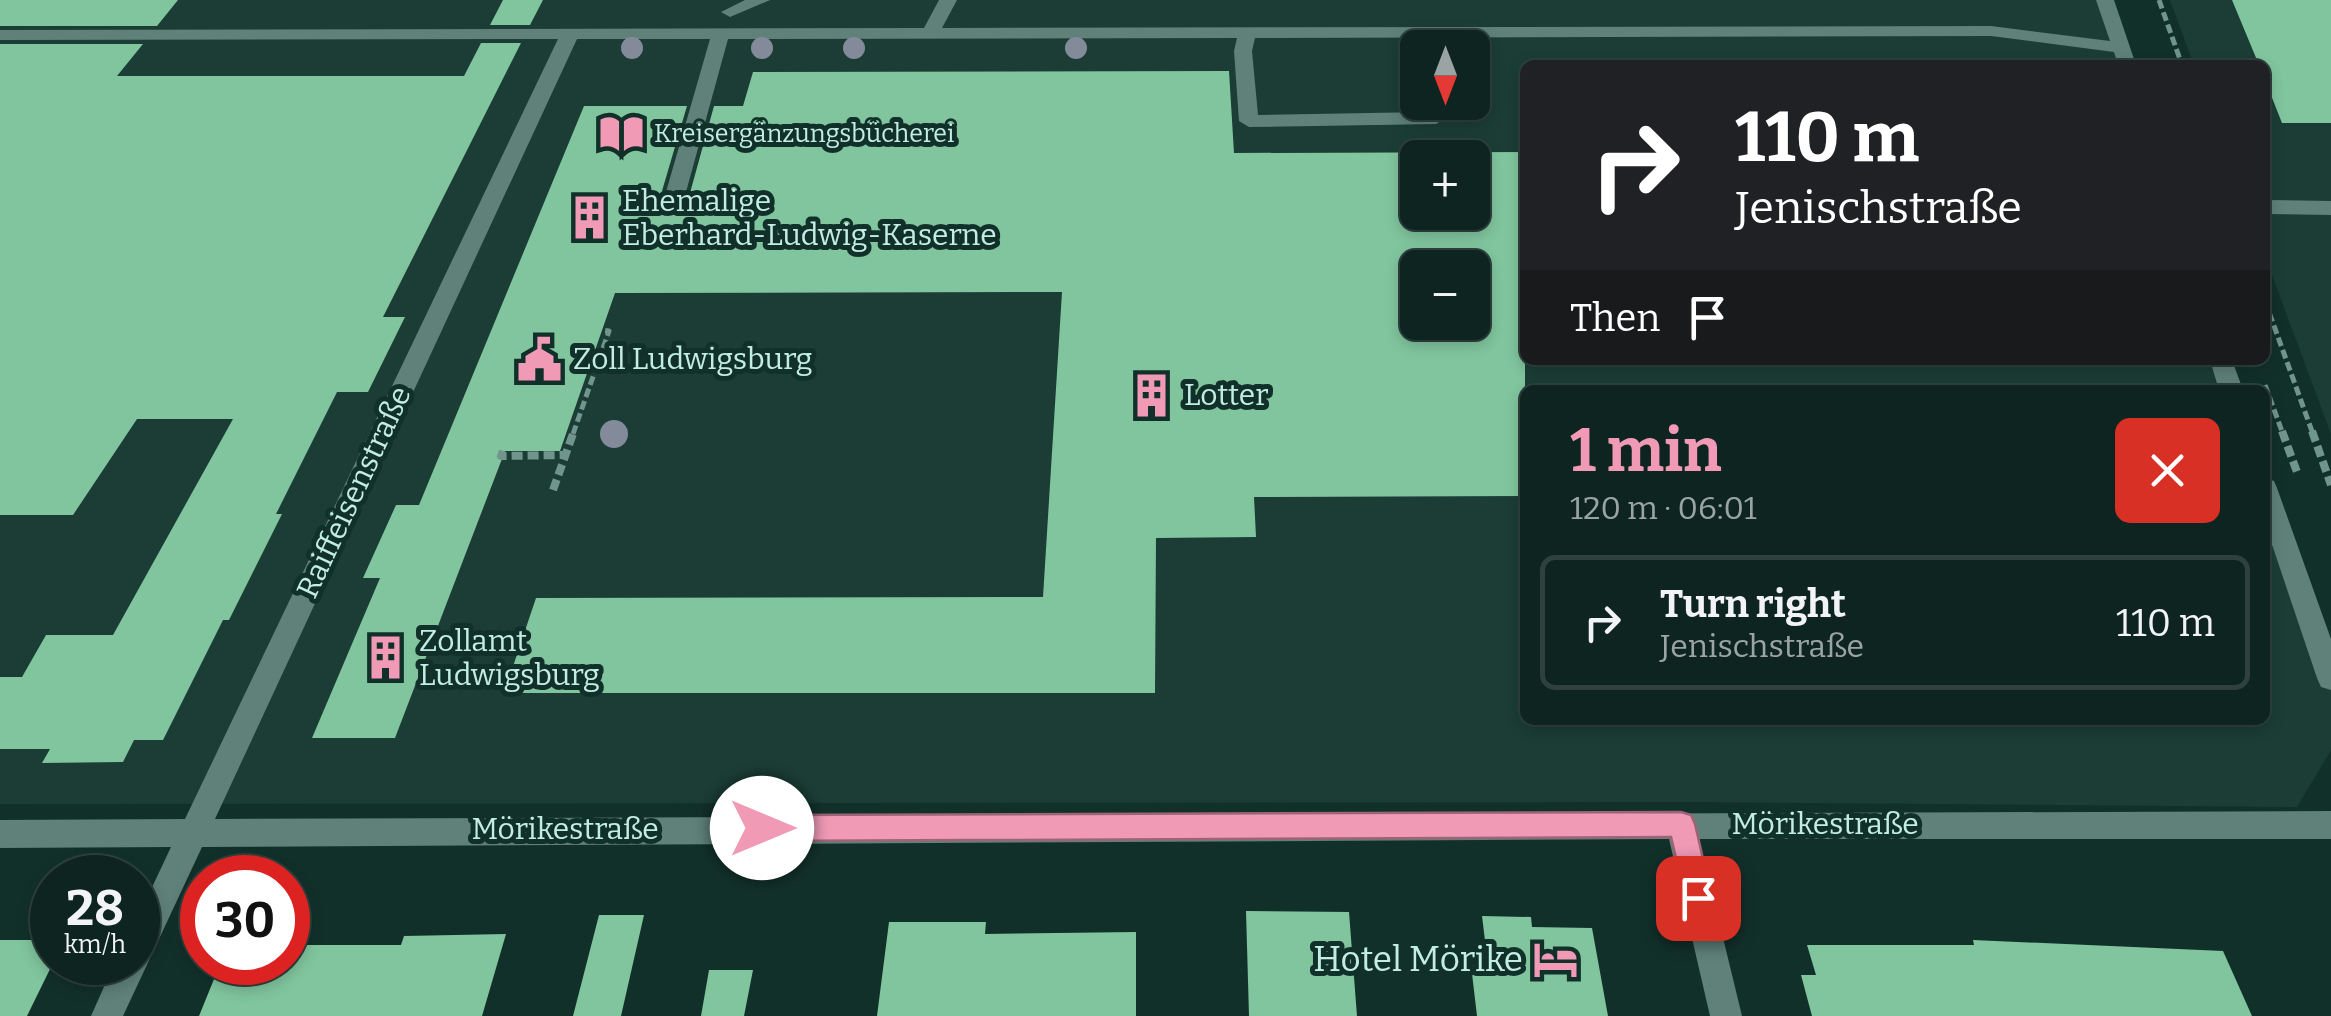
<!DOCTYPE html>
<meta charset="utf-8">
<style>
:root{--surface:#0e2420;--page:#172c29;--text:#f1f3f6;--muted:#9ba4a5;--line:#2e413e;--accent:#f09ab6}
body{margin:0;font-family:Bitter,serif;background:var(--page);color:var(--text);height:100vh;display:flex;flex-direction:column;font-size:38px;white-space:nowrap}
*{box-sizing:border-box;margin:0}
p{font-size:32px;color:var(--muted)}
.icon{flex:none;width:55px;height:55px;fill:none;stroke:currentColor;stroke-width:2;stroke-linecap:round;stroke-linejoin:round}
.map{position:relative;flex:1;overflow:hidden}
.side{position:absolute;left:1520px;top:385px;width:750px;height:340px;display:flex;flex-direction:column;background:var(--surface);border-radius:15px;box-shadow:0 5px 15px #0003,0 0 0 2px var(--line)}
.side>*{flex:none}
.guide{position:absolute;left:1520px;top:60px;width:750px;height:305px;border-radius:15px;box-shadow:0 5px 15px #0003,0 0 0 2px var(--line);background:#202124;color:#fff;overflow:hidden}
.needle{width:65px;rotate:180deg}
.fabs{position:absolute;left:1400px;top:30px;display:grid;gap:20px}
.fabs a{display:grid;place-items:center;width:90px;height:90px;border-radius:15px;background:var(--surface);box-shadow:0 5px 15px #0003,0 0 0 2px var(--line);font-size:50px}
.speed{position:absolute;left:30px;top:855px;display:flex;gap:20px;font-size:50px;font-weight:700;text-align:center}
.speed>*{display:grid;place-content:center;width:130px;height:130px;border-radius:50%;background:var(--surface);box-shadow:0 5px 15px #0003,0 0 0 2px var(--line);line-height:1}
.speed small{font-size:25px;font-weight:400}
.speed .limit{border:15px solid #d22;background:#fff;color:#111}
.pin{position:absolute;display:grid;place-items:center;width:85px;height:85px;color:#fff;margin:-42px;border-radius:20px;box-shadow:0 5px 15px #0006}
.me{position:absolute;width:110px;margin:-55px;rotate:90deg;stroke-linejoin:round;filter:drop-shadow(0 0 8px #0008)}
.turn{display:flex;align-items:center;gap:35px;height:210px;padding:0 50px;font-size:45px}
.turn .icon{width:130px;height:130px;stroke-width:2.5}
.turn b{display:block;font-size:70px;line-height:85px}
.then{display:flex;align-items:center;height:95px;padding:0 50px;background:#0003;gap:20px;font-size:38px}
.round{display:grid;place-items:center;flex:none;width:105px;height:105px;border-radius:15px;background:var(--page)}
.headline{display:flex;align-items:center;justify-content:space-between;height:170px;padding:0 50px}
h1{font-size:60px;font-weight:700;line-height:75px;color:var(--accent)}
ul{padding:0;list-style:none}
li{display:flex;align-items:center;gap:30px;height:135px;margin:0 20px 15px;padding:0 30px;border:5px solid var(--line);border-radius:15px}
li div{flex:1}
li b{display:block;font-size:38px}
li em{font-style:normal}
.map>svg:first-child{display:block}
.built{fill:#1b3d36;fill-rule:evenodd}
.building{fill:#80c59e;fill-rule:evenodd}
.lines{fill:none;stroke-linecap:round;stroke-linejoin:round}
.path-far1{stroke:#70958c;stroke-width:5;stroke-dasharray:9 4;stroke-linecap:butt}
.path{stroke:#70958c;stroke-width:8;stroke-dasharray:11 5;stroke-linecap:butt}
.minor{fill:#5f8179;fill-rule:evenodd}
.tree{fill:#838b9b}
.route{fill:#f09ab6;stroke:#9c6476;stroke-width:2.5}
.labels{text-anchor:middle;stroke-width:10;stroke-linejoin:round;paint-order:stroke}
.far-poi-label{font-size:25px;fill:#c2ede2;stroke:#12302a;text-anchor:start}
.poi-label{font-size:30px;fill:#c2ede2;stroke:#12302a;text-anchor:start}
.street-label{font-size:30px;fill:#c2ede2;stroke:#12302a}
.near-poi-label{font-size:35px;fill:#c2ede2;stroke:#12302a;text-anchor:end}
</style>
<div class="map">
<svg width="2331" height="1016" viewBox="0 0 2331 1016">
<rect width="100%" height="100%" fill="#12302a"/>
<path class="built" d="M 0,0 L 2105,0 L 2127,65 L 1525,65 L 1525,360 L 2221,360 L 2231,390 L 1525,390 L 1525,720 L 2265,720 L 2265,488 L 2331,678 L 2331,750 L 2297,807 L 1694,802 L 0,804 ZM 1418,48 L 1472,48 L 1472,102 L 1418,102 ZM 1418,158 L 1472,158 L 1472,212 L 1418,212 ZM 1418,268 L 1472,268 L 1472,322 L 1418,322 Z
M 2170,0 L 2331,0 L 2331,434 L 2265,256 L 2265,65 L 2194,65 Z"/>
<path class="building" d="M 0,0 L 178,0 L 157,26 L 0,26 Z
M 503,0 L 543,0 L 530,25 L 490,25 Z
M 2232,0 L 2331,0 L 2331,123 L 2282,123 L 2265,80 L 2265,65 L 2259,65 Z
M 481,43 L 521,43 L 383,317 L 405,317 L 368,392 L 337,392 L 276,514 L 282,514 L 229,620 L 223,620 L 163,740 L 134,740 L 123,762 L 42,763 L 50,749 L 0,749 L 0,677 L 22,677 L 46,635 L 113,635 L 233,419 L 137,419 L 73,515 L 0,515 L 0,44 L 143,44 L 117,76 L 464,76 Z
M 1229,71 L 1234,153 L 1525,152 L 1525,496 L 1254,497 L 1256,537 L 1156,538 L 1155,693 L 504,693 L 536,598 L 1043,597 L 1062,292 L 615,293 L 560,451 L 505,451 L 395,738 L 312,738 L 380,578 L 363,578 L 396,505 L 419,505 L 584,106 L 687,106 L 662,191 L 676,203 L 690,193 L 714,106 L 743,106 L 753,72 ZM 1418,158 L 1472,158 L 1472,212 L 1418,212 ZM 1418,268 L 1472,268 L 1472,322 L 1418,322 Z
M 1246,911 L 1349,912 L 1357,1016 L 1249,1016 Z
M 599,915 L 644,915 L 621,1016 L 573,1016 Z
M 1482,916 L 1531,917 L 1532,927 L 1592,928 L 1608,1016 L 1477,1016 L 1471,965 L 1488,965 Z
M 889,922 L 986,922 L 985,934 L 1136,932 L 1136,1016 L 877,1016 Z
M 506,934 L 482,1016 L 199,1016 L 221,962 L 288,962 L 288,945 L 401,945 L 404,936 Z
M 0,940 L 52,940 L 52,965 L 27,1016 L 0,1016 Z
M 1973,940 L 2223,951 L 2252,1016 L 1812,1016 L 1801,975 L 1816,975 L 1807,945 L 1974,945 Z
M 709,970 L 753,970 L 744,1016 L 701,1016 Z"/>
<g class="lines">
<path class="path-far1" d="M 2159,0 L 2182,65
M 2265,301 L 2313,434
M 2265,385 L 2283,434
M 573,434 L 609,331 L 602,330"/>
<path class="path" d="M 2282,431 L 2297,472
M 2312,431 L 2331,485
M 503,451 L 501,456 L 565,455
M 553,490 L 574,431"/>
<path class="minor" d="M 745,0 L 770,0 L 730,17 L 721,12 Z
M 939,0 L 957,0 L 942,28 L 1991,26 L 2110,41 L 2096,0 L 2114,0 L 2136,65 L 2118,65 L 2114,52 L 1991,36 L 1255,38 L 1252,51 L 1258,115 L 1426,112 L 1424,102 L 1444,102 L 1446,118 L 1436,124 L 1249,127 L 1239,121 L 1234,51 L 1237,38 L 728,39 L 686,192 L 676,199 L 666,192 L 710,39 L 577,39 L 215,819 L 2331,811 L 2331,839 L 1699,839 L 1742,1016 L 1710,1016 L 1669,839 L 202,847 L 123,1016 L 91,1016 L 115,962 L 138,962 L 138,917 L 171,847 L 0,848 L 0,820 L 185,819 L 558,39 L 0,40 L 0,30 L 924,28 Z
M 2265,200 L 2331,201 L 2331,215 L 2265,214 Z
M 2210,360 L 2232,360 L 2243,390 L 2219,390 Z
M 2265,478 L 2274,481 L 2277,488 L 2331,639 L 2331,690 L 2321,687 L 2317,678 L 2265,524 Z"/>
</g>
<g class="tree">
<circle cx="632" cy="48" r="11"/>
<circle cx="762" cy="48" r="11"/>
<circle cx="854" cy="48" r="11"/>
<circle cx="1076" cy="48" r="11"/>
<circle cx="614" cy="434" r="14"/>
</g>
<path class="route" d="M 1681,812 L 1691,815 L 1695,824 L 1712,898 L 1708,908 L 1698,912 L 1688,908 L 1671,837 L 762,841 L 753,837 L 749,828 L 753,819 L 762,815 Z"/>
<defs>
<symbol id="library-bare" viewBox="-9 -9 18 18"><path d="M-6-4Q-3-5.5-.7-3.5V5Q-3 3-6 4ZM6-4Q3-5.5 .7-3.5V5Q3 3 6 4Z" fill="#f09ab6" stroke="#12302a" stroke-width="2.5" paint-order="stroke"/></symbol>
<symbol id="building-bare" viewBox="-9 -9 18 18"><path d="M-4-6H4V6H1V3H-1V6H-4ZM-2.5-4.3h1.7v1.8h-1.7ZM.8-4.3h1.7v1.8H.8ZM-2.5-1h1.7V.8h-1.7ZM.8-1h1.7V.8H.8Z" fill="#f09ab6" stroke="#12302a" stroke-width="2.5" paint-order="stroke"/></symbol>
<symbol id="civic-bare" viewBox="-9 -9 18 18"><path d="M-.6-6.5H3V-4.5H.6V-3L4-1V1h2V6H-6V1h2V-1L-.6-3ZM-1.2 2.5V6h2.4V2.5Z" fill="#f09ab6" stroke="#12302a" stroke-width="2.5" paint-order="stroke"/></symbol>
<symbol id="hotel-bare" viewBox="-9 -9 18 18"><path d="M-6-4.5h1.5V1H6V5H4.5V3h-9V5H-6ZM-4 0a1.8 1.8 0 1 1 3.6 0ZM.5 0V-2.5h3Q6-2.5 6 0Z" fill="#f09ab6" stroke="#12302a" stroke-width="2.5" paint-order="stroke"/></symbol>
</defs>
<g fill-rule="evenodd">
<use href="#library-bare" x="590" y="102" width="63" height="63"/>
<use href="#building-bare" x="558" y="186" width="63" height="63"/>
<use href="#civic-bare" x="508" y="328" width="63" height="63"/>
<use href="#building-bare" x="1120" y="364" width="63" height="63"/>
<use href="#building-bare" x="354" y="626" width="63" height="63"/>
<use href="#hotel-bare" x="1524" y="928" width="63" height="63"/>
</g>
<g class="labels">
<g class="far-poi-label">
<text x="654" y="142">Kreisergänzungsbücherei</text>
</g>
<g class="poi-label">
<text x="622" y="211">Ehemalige<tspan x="622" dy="34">Eberhard-Ludwig-Kaserne</tspan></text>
<text x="573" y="369">Zoll Ludwigsburg</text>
<text x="1184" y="405">Lotter</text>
<text x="419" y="651">Zollamt<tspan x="419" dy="34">Ludwigsburg</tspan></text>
</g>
<g class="street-label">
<text transform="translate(354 492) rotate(-65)" y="10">Raiffeisenstraße</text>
<text x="1825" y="834">Mörikestraße</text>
<text x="565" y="839">Mörikestraße</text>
</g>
<g class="near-poi-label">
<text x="1523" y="971">Hotel Mörike</text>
</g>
</g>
</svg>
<div class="fabs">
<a><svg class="needle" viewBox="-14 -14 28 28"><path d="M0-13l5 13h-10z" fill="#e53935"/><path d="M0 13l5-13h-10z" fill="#9ba4a5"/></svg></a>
<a>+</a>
<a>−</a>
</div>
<div class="speed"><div>28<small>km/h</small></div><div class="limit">30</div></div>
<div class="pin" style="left:1698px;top:898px;background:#d93025"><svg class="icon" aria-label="arrive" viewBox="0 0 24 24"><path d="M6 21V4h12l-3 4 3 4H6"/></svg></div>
<svg class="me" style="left:762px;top:828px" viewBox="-20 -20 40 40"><circle r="19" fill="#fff"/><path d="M0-13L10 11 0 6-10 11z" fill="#f09ab6"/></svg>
<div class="guide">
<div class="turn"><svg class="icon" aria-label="right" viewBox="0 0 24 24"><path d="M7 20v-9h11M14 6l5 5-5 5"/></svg><div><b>110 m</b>Jenischstraße</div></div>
<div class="then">Then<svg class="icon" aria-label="arrive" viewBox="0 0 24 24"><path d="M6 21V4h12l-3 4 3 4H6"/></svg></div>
</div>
<section class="side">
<div class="headline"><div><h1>1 min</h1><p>120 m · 06:01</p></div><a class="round" style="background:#d93025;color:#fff"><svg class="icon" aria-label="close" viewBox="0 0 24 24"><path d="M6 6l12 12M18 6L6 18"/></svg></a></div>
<ul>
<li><svg class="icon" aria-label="right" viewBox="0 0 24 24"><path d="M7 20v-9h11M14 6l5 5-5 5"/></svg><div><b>Turn right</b><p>Jenischstraße</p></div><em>110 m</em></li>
</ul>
</section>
</div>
